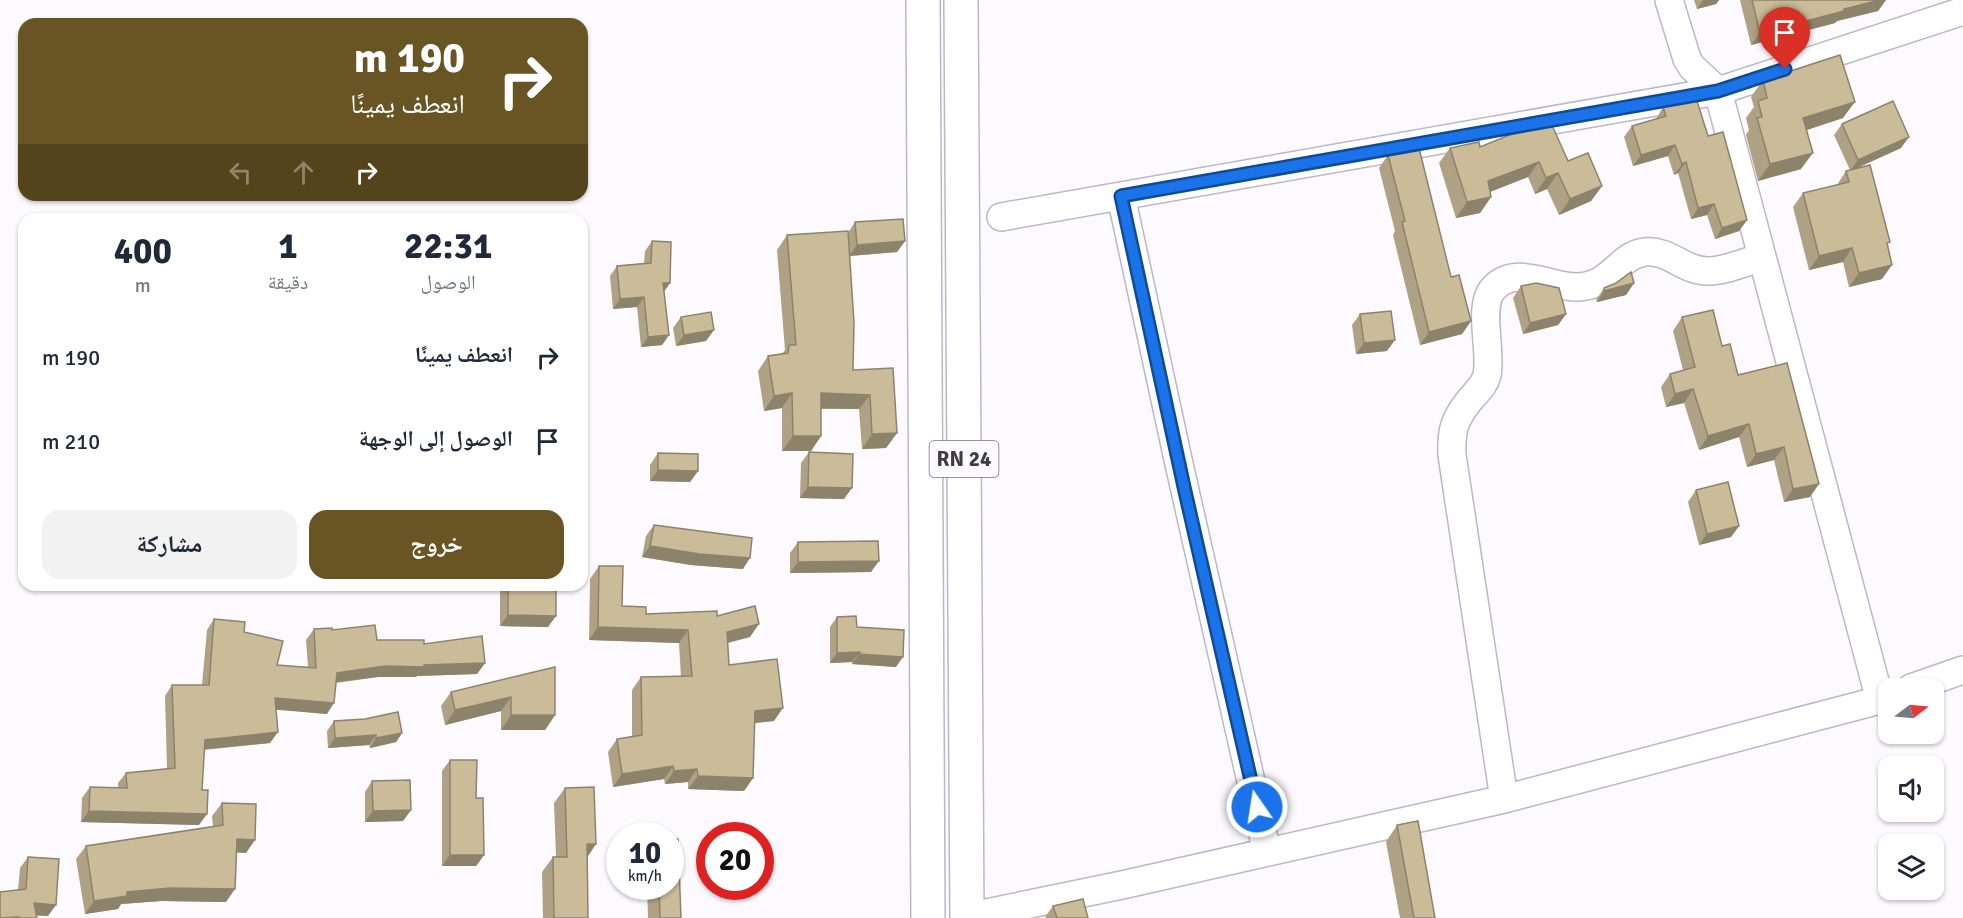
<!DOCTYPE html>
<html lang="ar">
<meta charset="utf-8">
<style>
:root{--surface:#fff;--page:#f2f2f3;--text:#1f2937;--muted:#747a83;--accent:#685523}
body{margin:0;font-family:Signika,"Noto Naskh Arabic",sans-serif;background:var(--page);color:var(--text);direction:rtl;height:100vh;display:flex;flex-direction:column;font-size:22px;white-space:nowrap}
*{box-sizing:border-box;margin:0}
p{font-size:20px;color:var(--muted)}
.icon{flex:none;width:33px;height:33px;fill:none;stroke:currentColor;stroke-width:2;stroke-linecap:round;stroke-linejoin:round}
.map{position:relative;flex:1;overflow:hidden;direction:ltr}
.sheet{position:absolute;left:18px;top:213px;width:570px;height:378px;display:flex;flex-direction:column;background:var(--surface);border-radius:18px;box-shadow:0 2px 4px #0004;direction:rtl}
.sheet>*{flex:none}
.hud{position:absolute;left:18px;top:18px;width:570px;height:183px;border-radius:18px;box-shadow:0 2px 4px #0004;direction:rtl;background:#685523;color:#fff;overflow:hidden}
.needle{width:39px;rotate:74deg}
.controls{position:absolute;left:1878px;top:678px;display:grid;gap:12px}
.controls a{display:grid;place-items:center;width:66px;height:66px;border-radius:12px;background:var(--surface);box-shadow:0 2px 4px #0004;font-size:30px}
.speed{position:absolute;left:606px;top:822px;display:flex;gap:12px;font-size:30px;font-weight:700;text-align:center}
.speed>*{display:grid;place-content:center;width:78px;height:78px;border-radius:50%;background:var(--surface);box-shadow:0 2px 4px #0004;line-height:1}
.speed small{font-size:15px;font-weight:400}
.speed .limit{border:9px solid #d22;background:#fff;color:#111}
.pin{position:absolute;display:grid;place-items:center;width:51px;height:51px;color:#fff;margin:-62px -26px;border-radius:50% 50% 50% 0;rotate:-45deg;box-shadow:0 0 6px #0007}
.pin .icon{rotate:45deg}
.me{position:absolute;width:66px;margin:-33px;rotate:347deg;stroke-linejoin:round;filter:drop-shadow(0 0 4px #0008)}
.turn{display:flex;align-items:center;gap:21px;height:126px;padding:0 24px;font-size:27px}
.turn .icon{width:78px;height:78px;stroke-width:2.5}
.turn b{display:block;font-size:42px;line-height:51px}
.lanes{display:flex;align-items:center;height:57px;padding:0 24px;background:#0003;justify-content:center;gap:30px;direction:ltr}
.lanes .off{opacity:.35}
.eta{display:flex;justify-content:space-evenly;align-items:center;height:102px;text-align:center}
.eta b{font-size:36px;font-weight:800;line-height:42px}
.button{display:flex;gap:12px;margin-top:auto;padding:12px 24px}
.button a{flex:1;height:69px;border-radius:18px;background:var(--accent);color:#fff;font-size:24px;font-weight:800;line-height:69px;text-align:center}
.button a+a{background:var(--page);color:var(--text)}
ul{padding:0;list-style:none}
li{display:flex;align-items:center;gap:18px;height:84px;padding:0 24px}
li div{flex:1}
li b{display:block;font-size:22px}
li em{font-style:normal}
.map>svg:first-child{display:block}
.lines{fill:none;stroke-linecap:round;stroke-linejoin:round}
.minor-casing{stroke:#bdb6c7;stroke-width:30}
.highway-casing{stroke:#bdb6c7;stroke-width:36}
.minor{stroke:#fff;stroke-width:27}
.highway{stroke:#fff;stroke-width:33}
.wall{fill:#aea184}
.shaded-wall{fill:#8d836b}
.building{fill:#cabb99;stroke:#8d836b;stroke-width:1.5}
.route-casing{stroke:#114b97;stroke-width:15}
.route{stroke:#1a73e8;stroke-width:10}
.labels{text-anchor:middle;stroke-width:4.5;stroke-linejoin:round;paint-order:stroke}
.shield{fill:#fcfafe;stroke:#77747a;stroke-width:1.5}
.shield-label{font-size:21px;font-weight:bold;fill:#3e3b42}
</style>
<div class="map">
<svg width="1963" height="918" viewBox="0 0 1963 918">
<rect width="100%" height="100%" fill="#fcfafe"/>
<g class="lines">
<defs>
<path id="minor" d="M 1669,0 L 1687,59 L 1692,67 L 1718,91 L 1963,11
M 1121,196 L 1179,464 L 1267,852
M 1001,217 L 1718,91 L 1880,700 L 1888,697
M 1911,688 L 1963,670
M 1504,799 L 1452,455 C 1451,431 1454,420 1469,401 C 1476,392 1484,387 1487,375 C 1492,352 1478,308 1492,290 C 1515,262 1552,289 1579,287 C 1612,285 1619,255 1645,252 C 1663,250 1676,262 1692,268 C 1714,277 1741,263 1762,257
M 967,917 L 1122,885 L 1504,799 L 1880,700"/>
<path id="highway" d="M 923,0 L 928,918
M 961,0 L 967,918"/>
</defs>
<use href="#minor" class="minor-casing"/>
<use href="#highway" class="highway-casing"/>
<use href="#minor" class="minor"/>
<use href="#highway" class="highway"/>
</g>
<path class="wall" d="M 1694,0 L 1719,0 L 1716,4 L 1697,9 Z
M 1740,0 L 1886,0 L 1878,11 L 1837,21 L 1835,23 L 1751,45 Z
M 1763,80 L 1843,118 L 1806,130 L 1801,169 L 1758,181 L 1746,135 L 1749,130 L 1746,118 L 1754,107 L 1751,97 Z
M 1663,107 L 1708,136 L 1747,220 L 1739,231 L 1715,239 L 1707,215 L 1691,219 L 1678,173 L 1674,175 L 1668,156 L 1633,166 L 1624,137 L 1632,126 L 1656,119 Z
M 1842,124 L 1901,148 L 1855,169 L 1887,245 L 1882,279 L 1849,287 L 1843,262 L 1809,270 L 1793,207 L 1803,193 L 1837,185 L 1846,171 L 1850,170 L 1834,135 Z
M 1450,148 L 1568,161 L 1602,186 L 1591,201 L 1559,215 L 1547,189 L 1535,194 L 1528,177 L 1490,192 L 1491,197 L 1480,213 L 1456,218 L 1439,163 Z
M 1388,155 L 1451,277 L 1471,321 L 1462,334 L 1420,345 L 1393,235 L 1395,231 L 1379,168 Z
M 855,222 L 905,241 L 897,252 L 849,256 L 853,370 L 897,433 L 886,448 L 862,449 L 859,409 L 821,409 L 821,436 L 811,451 L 782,451 L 782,408 L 764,411 L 758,371 L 768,356 L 782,354 L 785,350 L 777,250 L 787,235 L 848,233 Z
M 652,241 L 670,283 L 664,291 L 669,335 L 662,345 L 641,347 L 637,307 L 613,309 L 610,276 L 617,266 L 644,263 L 645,251 Z
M 1634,283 L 1626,295 L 1597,302 L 1596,300 L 1604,288 Z
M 1521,286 L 1566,314 L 1558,325 L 1523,334 L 1513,298 Z
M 1360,314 L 1387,351 L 1356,354 L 1352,325 Z
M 681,317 L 706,341 L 676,346 L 673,328 Z
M 1682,317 L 1722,346 L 1738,375 L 1787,363 L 1810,497 L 1784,502 L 1774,460 L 1747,467 L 1739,437 L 1699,450 L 1684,403 L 1666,407 L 1661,387 L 1670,374 L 1683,370 L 1673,331 Z
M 809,452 L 844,499 L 800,498 L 801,463 Z
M 658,453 L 698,471 L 690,482 L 650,481 L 650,465 Z
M 1696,490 L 1739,526 L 1731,537 L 1699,545 L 1688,502 Z
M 654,525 L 743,569 L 691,565 L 642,557 L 646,536 Z
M 798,542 L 871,572 L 790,573 L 790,553 Z
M 599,566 L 622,606 L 646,614 L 717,616 L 750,637 L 728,643 L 729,665 L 774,721 L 755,723 L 753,778 L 744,791 L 688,789 L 688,782 L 665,784 L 664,779 L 613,787 L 608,752 L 617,739 L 632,736 L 632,690 L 641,677 L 681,677 L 679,643 L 589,640 L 590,579 Z
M 501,585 L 556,585 L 548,627 L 500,626 L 500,586 Z
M 837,617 L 857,627 L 896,667 L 852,664 L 852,662 L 830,663 L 830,627 Z
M 214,619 L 277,665 L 308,667 L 306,640 L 314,629 L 332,630 L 377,640 L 424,644 L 485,663 L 477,674 L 417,676 L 416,677 L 378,677 L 336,683 L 327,714 L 276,709 L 270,743 L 204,750 L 199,825 L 81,822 L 82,798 L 90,787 L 118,788 L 118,783 L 126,773 L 167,769 L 165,696 L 172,685 L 202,685 L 207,630 Z
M 555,667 L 555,715 L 545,730 L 501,730 L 501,711 L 445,725 L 441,706 L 451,692 Z
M 334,721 L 402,733 L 396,742 L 370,748 L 369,745 L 328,748 L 327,731 Z
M 450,760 L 476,798 L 484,855 L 476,866 L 442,866 L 442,771 Z
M 372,781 L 411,810 L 403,821 L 365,822 L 365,792 Z
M 565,788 L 596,844 L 587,857 L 588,918 L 543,918 L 542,872 L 553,857 L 556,857 L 554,803 Z
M 222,803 L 246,853 L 236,852 L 226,902 L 161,901 L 121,904 L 118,909 L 85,914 L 76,859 L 86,846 L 213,827 L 212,816 Z
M 1397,825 L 1435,918 L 1400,918 L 1386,842 Z
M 28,857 L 48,916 L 36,915 L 37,918 L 0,918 L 18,890 L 20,868 Z
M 647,886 L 670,886 L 681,918 L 648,918 Z
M 1053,906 L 1088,918 L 1046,918 L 1045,917 Z"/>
<path class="shaded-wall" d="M 1703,0 L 1719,0 L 1716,4 L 1697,9 Z
M 1880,0 L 1886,0 L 1878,11 L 1837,21 L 1835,23 L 1751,45 L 1760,33 L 1844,9 Z
M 1855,102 L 1843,118 L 1792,135 L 1803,118 Z
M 1909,137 L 1901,148 L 1850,171 L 1858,160 Z
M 1675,145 L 1668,156 L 1633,166 L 1641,155 Z
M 1813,153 L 1801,169 L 1758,181 L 1770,164 Z
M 1539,162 L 1528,177 L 1477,197 L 1488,181 Z
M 1686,162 L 1678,173 L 1674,175 L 1682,164 Z
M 1558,173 L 1547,189 L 1535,194 L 1546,178 Z
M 1602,186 L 1591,201 L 1559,215 L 1570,199 Z
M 1491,197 L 1480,213 L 1456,218 L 1467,202 Z
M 1714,204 L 1707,215 L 1691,219 L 1698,208 Z
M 1747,220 L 1739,231 L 1715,239 L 1722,228 Z
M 905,241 L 897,252 L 849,256 L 857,245 Z
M 1852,248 L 1843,262 L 1809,270 L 1819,256 Z
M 1892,265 L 1882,279 L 1849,287 L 1859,273 Z
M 663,283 L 670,283 L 663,293 Z
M 1634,283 L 1626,295 L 1597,302 L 1604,291 Z
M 644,297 L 637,307 L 613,309 L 620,299 Z
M 1566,314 L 1558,325 L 1523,334 L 1530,323 Z
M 1471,321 L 1462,334 L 1420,345 L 1429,332 Z
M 714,330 L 706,341 L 676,346 L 684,335 Z
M 669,335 L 662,345 L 641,347 L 648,337 Z
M 1395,340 L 1387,351 L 1356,354 L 1364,343 Z
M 1693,389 L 1684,403 L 1666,407 L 1675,394 Z
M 792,393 L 782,408 L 764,411 L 774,396 Z
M 821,393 L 870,395 L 859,409 L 810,408 Z
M 1749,424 L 1739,437 L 1699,450 L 1708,436 Z
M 897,433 L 886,448 L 862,449 L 872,434 Z
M 793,436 L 821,436 L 811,451 L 782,451 Z
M 1784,447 L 1774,460 L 1747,467 L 1756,454 Z
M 658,470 L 698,471 L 690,482 L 650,481 Z
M 1819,484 L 1810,497 L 1784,502 L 1793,489 Z
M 808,487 L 852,488 L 844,499 L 800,498 Z
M 1739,526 L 1731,537 L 1699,545 L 1707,534 Z
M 650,546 L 750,558 L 743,569 L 691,565 L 642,557 Z
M 879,561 L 871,572 L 790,573 L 798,562 Z
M 508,615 L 556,616 L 548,627 L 500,626 Z
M 759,624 L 750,637 L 718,645 L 727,632 Z
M 598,627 L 688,630 L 679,643 L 589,640 Z
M 860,652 L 852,662 L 830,663 L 837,653 Z
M 859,654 L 903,657 L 896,667 L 852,664 Z
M 485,663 L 477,674 L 417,676 L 416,677 L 378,677 L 329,683 L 337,673 L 385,666 Z
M 511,697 L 501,711 L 445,725 L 455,710 Z
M 275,698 L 334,703 L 327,714 L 267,709 Z
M 783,708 L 774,721 L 746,724 L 755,711 Z
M 511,715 L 555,715 L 545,730 L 501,730 Z
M 278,732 L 270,743 L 197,750 L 205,740 Z
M 402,733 L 396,742 L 370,748 L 376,738 Z
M 376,735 L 369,745 L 328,748 L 335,738 Z
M 673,766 L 664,779 L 613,787 L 622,774 Z
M 697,769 L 688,782 L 665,784 L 674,771 Z
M 698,776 L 753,778 L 744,791 L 688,789 Z
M 411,810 L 403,821 L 365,822 L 373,811 Z
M 89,811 L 207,814 L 199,825 L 81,822 Z
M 237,839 L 255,840 L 246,853 L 228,852 Z
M 587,844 L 596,844 L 586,859 Z
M 450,855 L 484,855 L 476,866 L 442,866 Z
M 170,888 L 235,889 L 226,902 L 161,901 L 121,904 L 118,909 L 85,914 L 94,901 L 127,892 Z
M 34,903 L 56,905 L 48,916 L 26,915 Z"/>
<path class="building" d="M 1752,0 L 1880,0 L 1844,9 L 1844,11 L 1760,33 Z
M 1840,55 L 1855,102 L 1803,118 L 1813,153 L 1770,164 L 1757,118 L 1762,117 L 1758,101 L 1767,98 L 1763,80 Z
M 1697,101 L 1708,136 L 1723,132 L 1747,220 L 1722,228 L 1714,204 L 1698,208 L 1686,162 L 1682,164 L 1675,145 L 1641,155 L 1632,126 L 1666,116 L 1663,107 Z
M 1893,101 L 1909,137 L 1858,160 L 1842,124 Z
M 1551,123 L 1568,161 L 1588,153 L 1602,186 L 1570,199 L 1558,173 L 1546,178 L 1539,162 L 1488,181 L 1491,197 L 1467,202 L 1450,148 L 1479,142 L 1480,147 L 1532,126 Z
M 1419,148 L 1451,277 L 1459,275 L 1471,321 L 1429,332 L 1402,222 L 1405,221 L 1388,155 Z
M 1870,165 L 1890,242 L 1887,243 L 1892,265 L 1859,273 L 1852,248 L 1819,256 L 1803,193 L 1849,182 L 1846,171 Z
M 903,219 L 905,241 L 857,245 L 855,222 Z
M 848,231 L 854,323 L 853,370 L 893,368 L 897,433 L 872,434 L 870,395 L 821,393 L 821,436 L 793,436 L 792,393 L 774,396 L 768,356 L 788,353 L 789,345 L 796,345 L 787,235 Z
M 652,241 L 671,242 L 670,283 L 663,283 L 669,335 L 648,337 L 644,297 L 620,299 L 617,266 L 651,263 Z
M 1631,272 L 1634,283 L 1604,291 L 1604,288 L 1616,283 Z
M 1536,283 L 1559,288 L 1566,314 L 1530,323 L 1521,286 Z
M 1713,310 L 1722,346 L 1730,344 L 1738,375 L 1787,363 L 1819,484 L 1793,489 L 1784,447 L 1756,454 L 1749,424 L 1708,436 L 1693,389 L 1675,394 L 1670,374 L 1695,367 L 1682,317 Z
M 1391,311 L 1395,340 L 1364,343 L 1360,314 Z
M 711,312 L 714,330 L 684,335 L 681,317 Z
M 809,452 L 853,454 L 852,488 L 808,487 Z
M 658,453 L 698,454 L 698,471 L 658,470 Z
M 1728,482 L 1739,526 L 1707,534 L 1696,490 Z
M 654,525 L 752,538 L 750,558 L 699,554 L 650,546 Z
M 878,541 L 879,561 L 798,562 L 798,542 Z
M 599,566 L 623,566 L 622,606 L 646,607 L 646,614 L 717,611 L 717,616 L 755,606 L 759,624 L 727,632 L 729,665 L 777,659 L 783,708 L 755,711 L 753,778 L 698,776 L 697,769 L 674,771 L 673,766 L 622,774 L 617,739 L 642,735 L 641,677 L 692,676 L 688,630 L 598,627 Z
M 508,585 L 556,585 L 556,616 L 508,615 Z
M 856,616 L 857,627 L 904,630 L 903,657 L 859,654 L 860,652 L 837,653 L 837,617 Z
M 214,619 L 245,622 L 244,632 L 283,641 L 277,665 L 316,668 L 314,629 L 332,628 L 332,630 L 375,625 L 377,640 L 424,640 L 424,644 L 482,636 L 485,663 L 424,665 L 424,667 L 385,666 L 337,673 L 334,703 L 275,698 L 278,732 L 205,740 L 202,790 L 208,790 L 207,814 L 89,811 L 90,787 L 127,788 L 126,773 L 175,768 L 172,685 L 209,685 Z
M 555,667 L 555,715 L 511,715 L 511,697 L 455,710 L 451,692 Z
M 398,712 L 402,733 L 376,738 L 376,735 L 335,738 L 334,721 L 365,719 Z
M 450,760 L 477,760 L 476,798 L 483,798 L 484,855 L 450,855 Z
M 410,780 L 411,810 L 373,811 L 372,781 Z
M 594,787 L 596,844 L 587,844 L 588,918 L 554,918 L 553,857 L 567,857 L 565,788 Z
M 222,803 L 256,804 L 255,840 L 237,839 L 235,889 L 170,888 L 127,892 L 127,896 L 94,901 L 86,846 L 223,825 Z
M 1418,821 L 1435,918 L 1414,918 L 1397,825 Z
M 670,839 L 678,839 L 681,918 L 660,918 L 659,886 L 670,886 Z
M 28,857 L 59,859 L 56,905 L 34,903 L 37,918 L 19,918 L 19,917 L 0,918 L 0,892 L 26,889 Z
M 1083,899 L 1088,918 L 1057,918 L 1053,906 Z"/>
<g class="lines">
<defs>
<path id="route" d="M 1257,807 L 1184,487 L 1121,196 L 1718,91 L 1785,69"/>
</defs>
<use href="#route" class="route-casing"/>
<use href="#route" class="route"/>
</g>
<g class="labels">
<rect class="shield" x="929.5" y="441" width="69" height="36" rx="4.5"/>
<g class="shield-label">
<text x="964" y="466">RN 24</text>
</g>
</g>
</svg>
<div class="controls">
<a><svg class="needle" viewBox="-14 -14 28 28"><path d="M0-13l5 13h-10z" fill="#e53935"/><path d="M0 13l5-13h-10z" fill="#747a83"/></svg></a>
<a><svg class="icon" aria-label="sound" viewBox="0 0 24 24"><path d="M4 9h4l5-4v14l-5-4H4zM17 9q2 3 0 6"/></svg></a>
<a><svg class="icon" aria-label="layers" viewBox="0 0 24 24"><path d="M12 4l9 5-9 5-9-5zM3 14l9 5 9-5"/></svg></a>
</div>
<div class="speed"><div>10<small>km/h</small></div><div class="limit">20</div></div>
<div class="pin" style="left:1785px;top:69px;background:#d93025"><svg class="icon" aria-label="arrive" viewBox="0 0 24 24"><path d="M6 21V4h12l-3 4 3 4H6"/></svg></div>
<svg class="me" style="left:1257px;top:807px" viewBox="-20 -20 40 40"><circle r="17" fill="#1a73e8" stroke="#fff" stroke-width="3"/><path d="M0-11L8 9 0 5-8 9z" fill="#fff"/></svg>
<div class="hud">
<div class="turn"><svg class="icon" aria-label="right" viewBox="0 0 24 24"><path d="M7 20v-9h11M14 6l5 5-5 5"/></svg><div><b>190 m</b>انعطف يمينًا</div></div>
<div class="lanes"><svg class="icon off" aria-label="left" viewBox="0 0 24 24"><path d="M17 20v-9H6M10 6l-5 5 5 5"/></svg><svg class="icon off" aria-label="ahead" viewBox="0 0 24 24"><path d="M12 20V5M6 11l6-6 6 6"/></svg><svg class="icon" aria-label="right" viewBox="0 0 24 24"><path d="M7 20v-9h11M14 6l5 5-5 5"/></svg></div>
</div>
<section class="sheet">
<div class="eta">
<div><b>22:31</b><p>الوصول</p></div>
<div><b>1</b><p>دقيقة</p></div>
<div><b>400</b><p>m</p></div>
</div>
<ul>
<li><svg class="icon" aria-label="right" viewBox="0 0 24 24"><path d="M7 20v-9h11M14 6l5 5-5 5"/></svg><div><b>انعطف يمينًا</b></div><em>190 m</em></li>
<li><svg class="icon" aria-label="arrive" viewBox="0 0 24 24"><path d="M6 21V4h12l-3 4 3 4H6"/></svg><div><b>الوصول إلى الوجهة</b></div><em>210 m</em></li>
</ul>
<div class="button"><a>خروج</a><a>مشاركة</a></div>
</section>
</div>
